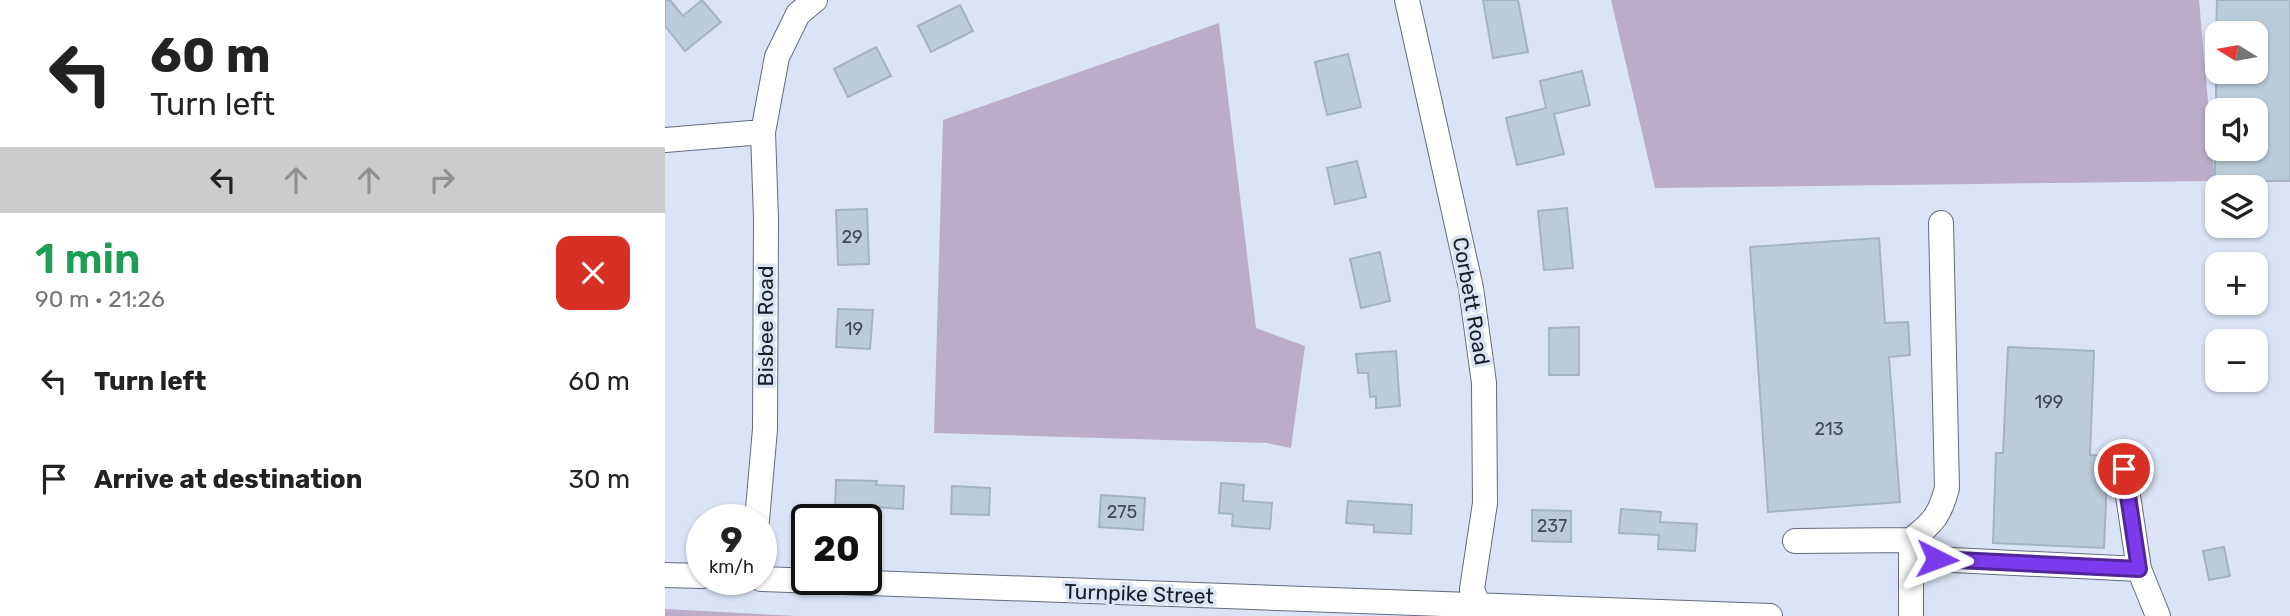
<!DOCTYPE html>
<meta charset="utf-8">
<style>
:root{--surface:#fff;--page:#f2f2f2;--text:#222;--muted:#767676}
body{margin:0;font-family:Rubik,sans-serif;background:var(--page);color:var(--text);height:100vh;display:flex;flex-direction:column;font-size:26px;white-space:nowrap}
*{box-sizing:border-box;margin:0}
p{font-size:23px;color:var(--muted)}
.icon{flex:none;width:38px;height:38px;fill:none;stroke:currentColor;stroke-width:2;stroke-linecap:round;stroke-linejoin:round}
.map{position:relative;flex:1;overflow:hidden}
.drawer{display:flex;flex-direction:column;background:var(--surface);width:665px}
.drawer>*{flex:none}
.guide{background:#fff;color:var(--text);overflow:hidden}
.needle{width:46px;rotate:281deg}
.tools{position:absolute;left:1540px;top:21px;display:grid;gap:14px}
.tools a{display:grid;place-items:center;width:63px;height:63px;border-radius:14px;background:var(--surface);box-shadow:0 2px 5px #0004;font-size:35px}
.speed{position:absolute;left:21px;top:504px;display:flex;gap:14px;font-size:35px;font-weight:700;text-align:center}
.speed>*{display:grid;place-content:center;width:91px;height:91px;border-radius:50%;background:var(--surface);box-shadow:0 2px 5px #0004;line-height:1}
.speed small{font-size:18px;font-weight:400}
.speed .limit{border:4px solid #111;border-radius:10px;background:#fff;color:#111}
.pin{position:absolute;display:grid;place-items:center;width:60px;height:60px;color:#fff;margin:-30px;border:4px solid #fff;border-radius:50%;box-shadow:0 2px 7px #0007}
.me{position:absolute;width:77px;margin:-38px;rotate:93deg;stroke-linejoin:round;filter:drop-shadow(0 0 5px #0008)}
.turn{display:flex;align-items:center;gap:24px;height:147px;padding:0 35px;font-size:32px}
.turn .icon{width:91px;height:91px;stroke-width:2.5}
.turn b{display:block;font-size:49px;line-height:60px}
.lanes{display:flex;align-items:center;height:66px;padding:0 35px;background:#0003;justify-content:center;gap:35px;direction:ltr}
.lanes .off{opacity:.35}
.round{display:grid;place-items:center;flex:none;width:74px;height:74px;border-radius:14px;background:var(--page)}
.headline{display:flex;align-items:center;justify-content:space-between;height:119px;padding:0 35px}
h1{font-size:42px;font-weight:600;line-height:52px;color:#1e9e55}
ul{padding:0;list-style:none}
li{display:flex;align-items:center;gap:21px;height:98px;padding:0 35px}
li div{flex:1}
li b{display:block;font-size:26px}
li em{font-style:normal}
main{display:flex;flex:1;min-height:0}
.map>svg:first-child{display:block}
.green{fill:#bbadca}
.building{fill:#baccda;stroke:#a2b4c1;stroke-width:2}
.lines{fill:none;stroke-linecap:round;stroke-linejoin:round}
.minor-casing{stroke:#636c7c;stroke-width:26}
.minor{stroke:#fff;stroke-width:24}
.route-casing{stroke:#51269a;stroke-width:18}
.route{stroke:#7c3aed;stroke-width:12}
.labels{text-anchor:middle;stroke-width:7;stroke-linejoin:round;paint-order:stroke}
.number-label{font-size:18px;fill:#414951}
.street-label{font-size:21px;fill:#191d23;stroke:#dbe4f7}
</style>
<main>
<section class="drawer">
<div class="guide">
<div class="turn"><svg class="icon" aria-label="left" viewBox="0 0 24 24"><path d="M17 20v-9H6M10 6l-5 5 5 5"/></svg><div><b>60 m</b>Turn left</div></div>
<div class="lanes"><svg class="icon" aria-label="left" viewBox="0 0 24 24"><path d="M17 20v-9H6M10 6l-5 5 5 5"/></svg><svg class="icon off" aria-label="ahead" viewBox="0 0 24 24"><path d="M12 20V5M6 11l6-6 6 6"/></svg><svg class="icon off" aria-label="ahead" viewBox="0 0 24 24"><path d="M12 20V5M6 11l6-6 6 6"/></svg><svg class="icon off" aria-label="right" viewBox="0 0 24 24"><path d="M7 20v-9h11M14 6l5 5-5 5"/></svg></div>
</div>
<div class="headline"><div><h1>1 min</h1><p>90 m · 21:26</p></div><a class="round" style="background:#d93025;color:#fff"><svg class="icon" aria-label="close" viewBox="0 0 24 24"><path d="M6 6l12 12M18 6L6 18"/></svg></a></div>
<ul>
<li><svg class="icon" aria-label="left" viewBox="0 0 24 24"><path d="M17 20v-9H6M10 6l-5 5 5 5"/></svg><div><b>Turn left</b></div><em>60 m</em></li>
<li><svg class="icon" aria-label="arrive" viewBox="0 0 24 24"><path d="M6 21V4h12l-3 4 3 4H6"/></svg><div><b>Arrive at destination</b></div><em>30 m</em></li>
</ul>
</section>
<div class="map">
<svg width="1625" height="616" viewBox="0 0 1625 616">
<rect width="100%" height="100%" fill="#dbe4f7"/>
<path class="green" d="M 946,0 L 1534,0 L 1550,181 L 990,188 Z
M 554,23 L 591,328 L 640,346 L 626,448 L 602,443 L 269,433 L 278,120 Z
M 0,609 L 132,616 L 0,616 Z"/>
<path class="building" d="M 0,0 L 5,0 L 18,16 L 37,0 L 56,22 L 20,51 L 0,26 Z
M 818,0 L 853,0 L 863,52 L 828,58 Z
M 1552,0 L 1625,0 L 1625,181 L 1550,181 L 1550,149 L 1591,149 L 1591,110 L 1551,110 L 1551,72 L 1591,72 L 1591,33 L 1551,33 Z
M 295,5 L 308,31 L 266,52 L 253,26 Z
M 211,47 L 226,76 L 183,97 L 169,69 Z
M 683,54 L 696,107 L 662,115 L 650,62 Z
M 917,71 L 925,105 L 889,114 L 899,154 L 852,165 L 841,118 L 881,108 L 875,81 Z
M 692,161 L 701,197 L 670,204 L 662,168 Z
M 902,208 L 908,268 L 879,270 L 873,211 Z
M 202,209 L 204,264 L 173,265 L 171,210 Z
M 1214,238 L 1220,323 L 1243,322 L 1245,355 L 1224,357 L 1235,502 L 1103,512 L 1085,247 Z
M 715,252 L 725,301 L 696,308 L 685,259 Z
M 173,309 L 208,310 L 205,349 L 171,347 Z
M 914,327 L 914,375 L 884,375 L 884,328 Z
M 1343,347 L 1429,351 L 1425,455 L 1443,456 L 1439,548 L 1328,543 L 1331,453 L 1338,453 Z
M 731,351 L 735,406 L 711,408 L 711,396 L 705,397 L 703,373 L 693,373 L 691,354 Z
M 171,480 L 212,481 L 211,485 L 239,486 L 238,509 L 209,507 L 209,512 L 170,511 Z
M 556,483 L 579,485 L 578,501 L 607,503 L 605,529 L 567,526 L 568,514 L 554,513 Z
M 287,486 L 325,488 L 324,515 L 286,514 Z
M 436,495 L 480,498 L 478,530 L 434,527 Z
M 683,501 L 747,505 L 746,534 L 709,532 L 709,525 L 681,523 Z
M 956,509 L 996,512 L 995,522 L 1032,524 L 1030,551 L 993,549 L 994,535 L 954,533 Z
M 867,510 L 906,511 L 906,542 L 867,541 Z
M 1559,547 L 1565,576 L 1544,580 L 1538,551 Z"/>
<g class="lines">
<defs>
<path id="minor" d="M 742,0 L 806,288 L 819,383 L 820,503 L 807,589 L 817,616
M 0,140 L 98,132
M 1459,469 L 1474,569
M 92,520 L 100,429 L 101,219 L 98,132 L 112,57 L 133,14 L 150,0
M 1130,541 L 1246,540
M 1247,558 L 1474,569 L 1493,616
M 0,575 L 37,576
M 96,579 L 1105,616
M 1246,616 L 1246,540 C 1268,523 1275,515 1282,488 L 1276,223"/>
</defs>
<use href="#minor" class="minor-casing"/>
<use href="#minor" class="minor"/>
</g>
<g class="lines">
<defs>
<path id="route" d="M 1272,559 L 1474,569 L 1459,469"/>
</defs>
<use href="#route" class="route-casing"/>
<use href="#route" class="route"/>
</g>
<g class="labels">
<g class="number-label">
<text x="187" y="243">29</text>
<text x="189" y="335">19</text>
<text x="1384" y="408">199</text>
<text x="1164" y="435">213</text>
<text x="457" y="518">275</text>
<text x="887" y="532">237</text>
</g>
<g class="street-label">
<text transform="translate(806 301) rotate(80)" y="7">Corbett Road</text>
<text transform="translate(101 326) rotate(-90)" y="7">Bisbee Road</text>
<text transform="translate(474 594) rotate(2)" y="7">Turnpike Street</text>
</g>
</g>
</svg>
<div class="tools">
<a><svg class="needle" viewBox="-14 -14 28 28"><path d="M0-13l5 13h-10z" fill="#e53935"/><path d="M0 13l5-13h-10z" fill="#767676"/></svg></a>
<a><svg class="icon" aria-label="sound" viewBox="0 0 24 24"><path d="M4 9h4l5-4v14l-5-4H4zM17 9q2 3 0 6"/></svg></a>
<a><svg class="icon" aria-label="layers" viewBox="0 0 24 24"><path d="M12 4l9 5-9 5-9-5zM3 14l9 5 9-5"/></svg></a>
<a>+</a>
<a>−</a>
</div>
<div class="speed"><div>9<small>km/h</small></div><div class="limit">20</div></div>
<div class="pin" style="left:1459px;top:469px;background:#d93025"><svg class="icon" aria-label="arrive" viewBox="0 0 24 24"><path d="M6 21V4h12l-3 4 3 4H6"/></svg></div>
<svg class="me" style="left:1272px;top:559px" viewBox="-20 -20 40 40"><path d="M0-17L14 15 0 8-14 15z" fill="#7c3aed" stroke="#fff" stroke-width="4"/></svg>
</div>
</main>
